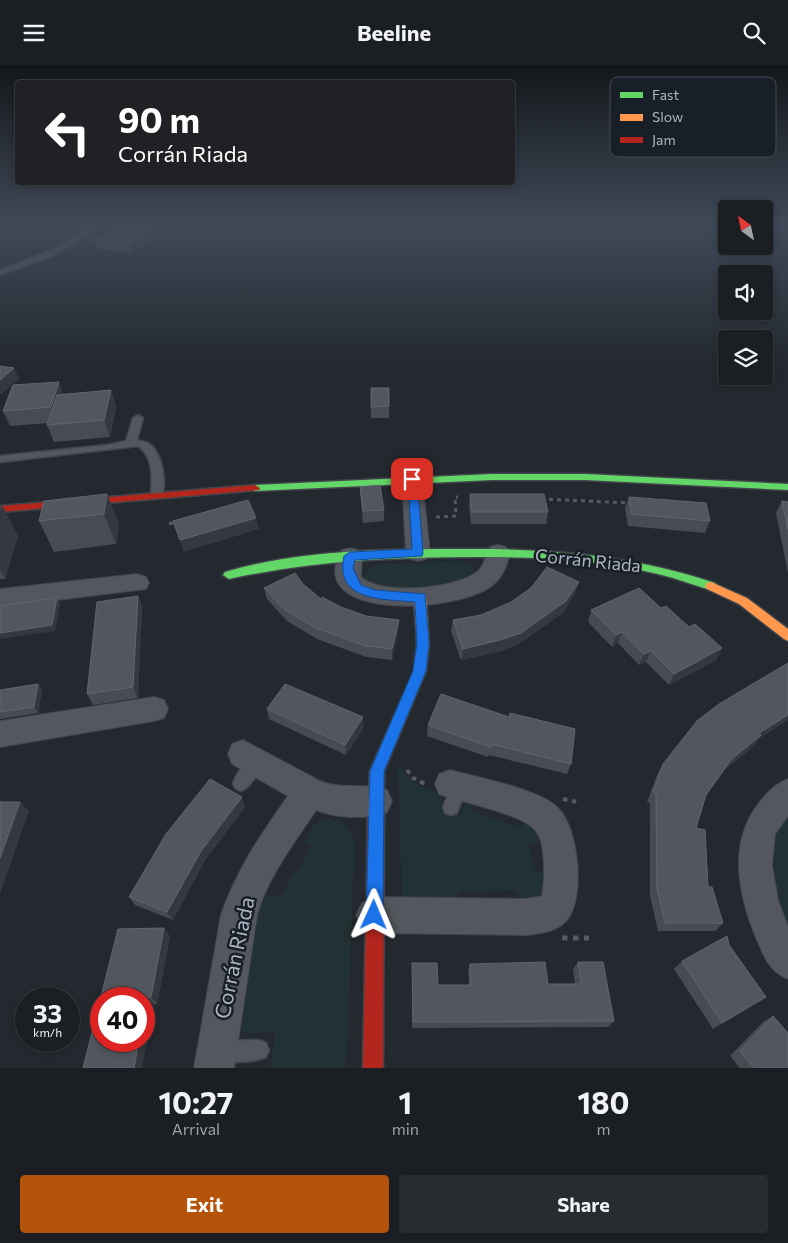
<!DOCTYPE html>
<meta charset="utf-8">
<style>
:root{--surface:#1b1f23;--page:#282c30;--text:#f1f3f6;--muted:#a0a2a6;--line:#393d41;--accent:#b45309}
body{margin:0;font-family:Commissioner,sans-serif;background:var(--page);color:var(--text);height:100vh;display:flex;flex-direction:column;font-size:19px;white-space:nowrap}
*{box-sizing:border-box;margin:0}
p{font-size:16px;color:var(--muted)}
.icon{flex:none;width:28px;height:28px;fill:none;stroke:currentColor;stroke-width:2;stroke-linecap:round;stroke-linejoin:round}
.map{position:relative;height:1003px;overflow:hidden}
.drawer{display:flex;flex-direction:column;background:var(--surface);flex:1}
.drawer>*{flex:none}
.top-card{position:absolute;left:15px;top:15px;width:500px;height:105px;border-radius:5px;box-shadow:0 2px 8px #0003,0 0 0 1px var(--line);background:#202124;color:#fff;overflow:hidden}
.needle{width:32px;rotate:327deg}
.controls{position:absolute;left:718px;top:135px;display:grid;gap:10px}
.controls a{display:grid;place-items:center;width:55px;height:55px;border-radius:5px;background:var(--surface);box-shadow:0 2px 8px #0003,0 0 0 1px var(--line);font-size:25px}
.speed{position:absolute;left:15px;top:922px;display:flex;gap:10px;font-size:25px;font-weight:700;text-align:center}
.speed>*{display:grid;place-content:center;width:65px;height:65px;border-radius:50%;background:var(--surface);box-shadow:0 2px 8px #0003,0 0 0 1px var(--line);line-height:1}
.speed small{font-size:12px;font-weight:400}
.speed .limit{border:8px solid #d22;background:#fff;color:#111}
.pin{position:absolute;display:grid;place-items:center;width:42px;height:42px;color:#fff;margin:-21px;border-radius:10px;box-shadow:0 2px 8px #0006}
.me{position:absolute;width:55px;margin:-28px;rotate:1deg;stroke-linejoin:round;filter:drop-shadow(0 0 4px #0008)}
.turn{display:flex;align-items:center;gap:18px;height:105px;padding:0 20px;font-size:22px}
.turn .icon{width:65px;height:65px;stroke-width:2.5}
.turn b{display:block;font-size:35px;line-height:42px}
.eta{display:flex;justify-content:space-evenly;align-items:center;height:85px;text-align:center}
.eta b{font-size:30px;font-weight:700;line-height:35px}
.action{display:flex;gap:10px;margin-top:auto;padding:10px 20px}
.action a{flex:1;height:58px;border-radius:5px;background:var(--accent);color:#fff;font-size:20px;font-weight:700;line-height:58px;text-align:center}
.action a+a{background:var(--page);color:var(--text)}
header{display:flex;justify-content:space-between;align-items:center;height:65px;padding:0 20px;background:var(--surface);font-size:22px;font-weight:700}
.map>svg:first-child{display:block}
.green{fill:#223133}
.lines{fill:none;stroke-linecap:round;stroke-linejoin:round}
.stream{fill:#16212f;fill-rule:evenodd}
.lane-casing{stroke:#41454c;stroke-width:3}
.street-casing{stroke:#41454c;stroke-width:2}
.fast-casing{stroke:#41454c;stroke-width:3}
.slow-casing{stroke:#41454c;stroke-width:3}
.jam-casing{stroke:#41454c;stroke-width:3}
.path-far2{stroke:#555b60;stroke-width:3;stroke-dasharray:4 4;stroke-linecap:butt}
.path-far1{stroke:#555b60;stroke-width:4;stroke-dasharray:4.5 4.5;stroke-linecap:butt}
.path{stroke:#555b60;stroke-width:5;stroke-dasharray:5.5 5.5;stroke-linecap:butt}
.lane{fill:#54575d;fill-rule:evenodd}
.street{fill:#54575d;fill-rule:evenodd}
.fast{fill:#63d668;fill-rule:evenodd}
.slow{fill:#ff974d;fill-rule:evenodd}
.jam{fill:#b3261e;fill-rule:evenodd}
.wall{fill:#474c53}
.shaded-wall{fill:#343940}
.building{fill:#52575f;stroke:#60666e}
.route{fill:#1a73e8;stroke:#114b97}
.labels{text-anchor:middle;stroke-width:5;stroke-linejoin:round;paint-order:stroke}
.street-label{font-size:18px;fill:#adb5c1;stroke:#191f28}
.near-street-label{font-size:21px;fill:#adb5c1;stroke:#191f28}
.key{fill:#191f28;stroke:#454c56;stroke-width:1}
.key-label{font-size:14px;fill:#adb5c1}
</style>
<header><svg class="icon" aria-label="menu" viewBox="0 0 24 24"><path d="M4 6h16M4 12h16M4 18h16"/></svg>Beeline<svg class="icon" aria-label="search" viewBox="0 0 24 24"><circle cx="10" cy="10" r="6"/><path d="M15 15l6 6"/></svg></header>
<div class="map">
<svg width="788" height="1003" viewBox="0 0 788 1003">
<rect width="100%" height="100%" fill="#24292f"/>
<path class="green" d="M 461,496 L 471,499 L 476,506 C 472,513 464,515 456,517 C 420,527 404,523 367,519 L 363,511 L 370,502 L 380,499 Z
M 398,701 C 414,719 421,724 444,730 L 441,745 L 460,751 L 466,736 L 471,737 L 472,746 L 523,763 L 525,755 L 532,756 L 542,778 L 529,778 L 534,805 L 544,806 L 543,832 L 519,838 L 517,825 L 459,827 L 458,839 L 402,836 Z
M 788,746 L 788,871 L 769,827 L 770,767 Z
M 328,753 L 343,758 L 355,775 L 346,1003 L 261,1003 L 271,1001 L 275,966 L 250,969 L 243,967 L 240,960 L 260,828 L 279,832 L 311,783 L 303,777 C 309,765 314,757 328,753 Z"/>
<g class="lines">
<path class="stream" d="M 84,160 L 88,160 L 49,185 L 0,203 L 0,201 L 47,183 Z"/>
<defs>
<path id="lane" d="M 94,160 L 103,160 L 55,190 L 0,210 L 0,205 L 49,186 Z
M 138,350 L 143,353 L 137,375 C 142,376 148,377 152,381 C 163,392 167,420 161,433 L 153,433 L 151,430 C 152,413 154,392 138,381 L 0,397 L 0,391 L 107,380 L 126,376 L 133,353 Z
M 256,690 L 262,692 L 264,697 C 259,707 251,722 241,726 L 235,723 L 233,718 C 237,708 246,694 256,690 Z
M 459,714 L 465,717 L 467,722 L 457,748 L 451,750 L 445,748 L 443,742 L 453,717 Z
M 259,975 L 266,978 L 269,985 L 266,992 C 252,998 226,999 212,993 L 209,986 L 212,979 L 219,976 Z"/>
<path id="street" d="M 412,407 L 419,409 L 422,414 L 430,488 L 426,494 L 418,496 L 410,494 L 406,488 L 402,414 L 405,409 Z
M 498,480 L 506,482 L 510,488 C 507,499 504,510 495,518 C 464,549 300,557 342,485 L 350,483 L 358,485 L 362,491 L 361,512 C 380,531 458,524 478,506 C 485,500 485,490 490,482 Z
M 137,509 L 146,512 L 149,518 L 146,524 L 0,542 L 0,524 Z
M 154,632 L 164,635 L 168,644 L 164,653 L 154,656 L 0,682 L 0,656 Z
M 243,675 L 320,716 C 341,725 365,717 387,725 L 392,736 L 387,747 C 366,755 336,753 316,745 C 294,779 268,811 257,850 L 234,1003 L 194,1003 L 221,850 C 236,806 261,769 288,731 L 232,699 L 228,689 L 232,679 Z
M 450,705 C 476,712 540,724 558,743 C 579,764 586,834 566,856 C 558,866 539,869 527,870 L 374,868 L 362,862 L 356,850 L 362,838 L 374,832 L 527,834 L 542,831 C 545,816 546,778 536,766 C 522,748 462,738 439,729 L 435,719 L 439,709 Z
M 788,714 L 788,751 L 775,769 L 772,800 L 778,835 L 788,862 L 788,914 C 768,906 763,889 755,870 C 738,828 728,777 759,738 C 767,727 775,719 788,714 Z"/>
<path id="fast" d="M 492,409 L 585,409 L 788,419 L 788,425 L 585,415 L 492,415 L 255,426 L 250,423 L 255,420 Z
M 494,484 C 571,486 641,493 715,518 L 717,521 L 715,524 L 711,525 C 690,519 670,511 649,507 C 592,494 533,492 475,492 C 392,492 310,496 229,514 L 223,510 L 225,507 C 308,482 408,484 494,484 Z"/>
<path id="slow" d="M 711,517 L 747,533 L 788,564 L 788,576 L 784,574 L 739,539 L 707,524 L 705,521 L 707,518 Z
M 420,528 L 424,529 L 426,532 L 429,578 L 426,606 L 384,706 L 384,753 L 381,758 L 376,760 L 371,758 L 368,753 L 370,706 L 414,606 L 417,578 L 414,532 L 416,529 Z"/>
<path id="jam" d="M 255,420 L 260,423 L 259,425 L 0,447 L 0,441 Z
M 376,746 L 381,748 L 384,753 L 383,1003 L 363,1003 L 368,753 L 371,748 Z"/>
</defs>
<use href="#lane" class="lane-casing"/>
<use href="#street" class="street-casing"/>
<use href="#fast" class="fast-casing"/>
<use href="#slow" class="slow-casing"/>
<use href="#jam" class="jam-casing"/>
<path class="path-far2" d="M 541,434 L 630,438
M 436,452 L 456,451 L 455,432 L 458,432
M 169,459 L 177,457"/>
<path class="path-far1" d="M 407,705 L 413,713 L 427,720
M 563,734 L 577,737"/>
<path class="path" d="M 562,873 L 589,873"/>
<use href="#lane" class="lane"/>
<use href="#street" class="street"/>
<use href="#fast" class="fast"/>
<use href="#slow" class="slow"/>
<use href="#jam" class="jam"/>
</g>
<path class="wall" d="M 159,160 L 161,168 L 131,188 L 97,184 L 95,176 Z
M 389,323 L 389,353 L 371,353 L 371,342 Z
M 111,325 L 116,342 L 110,372 L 54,377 L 47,360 L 48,358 L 10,361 L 3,346 L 64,329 Z
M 360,422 L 384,445 L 384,456 L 363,458 Z
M 107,429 L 119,459 L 116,479 L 54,487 L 39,456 Z
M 470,429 L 548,447 L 546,459 L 471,459 L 469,441 Z
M 629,432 L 710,456 L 705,468 L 628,461 L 625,443 Z
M 782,436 L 788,437 L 788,508 L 776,448 Z
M 0,441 L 2,441 L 18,471 L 5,514 L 0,514 Z
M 579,517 L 575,528 L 563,548 L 518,579 L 498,587 L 461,595 L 451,566 L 453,555 L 481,550 Z
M 303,519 L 321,534 L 341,542 L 366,551 L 399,555 L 398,566 L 392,595 L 366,592 L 317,574 L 287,556 L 267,534 L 264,523 Z
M 138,531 L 142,541 L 138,633 L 93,640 L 87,629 Z
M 661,543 L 722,583 L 716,595 L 669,620 L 646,597 L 639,600 L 618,578 L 612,582 L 588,557 L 591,545 Z
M 38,619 L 42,625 L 38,648 L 0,654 L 0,625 Z
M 267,644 L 363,663 L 346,690 L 269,654 Z
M 428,660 L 571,699 L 567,709 L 489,690 L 488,692 L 427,671 Z
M 759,674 L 754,681 L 724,705 L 706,730 L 696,763 L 708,822 L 723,858 L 715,866 L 658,866 L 650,831 L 650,738 L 647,737 L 657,710 L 663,699 Z
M 245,742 L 205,795 L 173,855 L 135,840 L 129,832 Z
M 170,871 L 157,939 L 154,939 L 83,1003 Z
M 729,880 L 766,932 L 713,964 L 674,904 L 682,896 Z
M 578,897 L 614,956 L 608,962 L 412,963 L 412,898 L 438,920 L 469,920 L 468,906 L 470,899 L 548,919 L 575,919 L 573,904 Z
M 773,951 L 788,1003 L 740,1003 L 730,991 L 763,957 Z"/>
<path class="shaded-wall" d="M 159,160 L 161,168 L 131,188 L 129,180 Z
M 14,303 L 19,314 L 0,330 L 0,315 Z
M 59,317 L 65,332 L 57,357 L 51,342 Z
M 111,325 L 116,342 L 110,372 L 104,355 Z
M 107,429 L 119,459 L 116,479 L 104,449 Z
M 2,441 L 18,471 L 5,514 L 0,505 L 0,446 Z
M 256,453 L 259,464 L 184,487 L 180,475 Z
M 579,517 L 575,528 L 563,548 L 518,579 L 498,587 L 461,595 L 463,584 Z
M 138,531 L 142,541 L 138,633 L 133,622 Z
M 57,533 L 60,539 L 55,566 L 0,574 L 0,568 Z
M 399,555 L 398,566 L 392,595 L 392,584 Z
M 622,567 L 618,578 L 612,582 L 616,570 Z
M 722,583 L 716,595 L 669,620 L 674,609 Z
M 651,586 L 646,597 L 639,600 L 644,589 Z
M 38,619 L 42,625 L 38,648 L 34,642 Z
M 788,650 L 788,655 L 759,674 L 754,681 L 724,705 L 731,695 L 759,668 Z
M 363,652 L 363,663 L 346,690 L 345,680 Z
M 242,732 L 245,742 L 205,795 L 173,855 L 167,847 L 201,786 Z
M 20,737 L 29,746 L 0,829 L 0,793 Z
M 164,863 L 170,871 L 157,939 L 151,932 Z
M 148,932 L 154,939 L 142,1003 L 134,1003 L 139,976 L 144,976 L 144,952 Z
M 766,932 L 756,938 L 713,964 L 722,958 Z"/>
<path class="building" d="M 124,160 L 159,160 L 129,180 L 95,176 Z
M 0,301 L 14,303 L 0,315 Z
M 59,317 L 51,342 L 3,346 L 13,320 Z
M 371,323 L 389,323 L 389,341 L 371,342 Z
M 111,325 L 104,355 L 47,360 L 57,330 Z
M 380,420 L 384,445 L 363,446 L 360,422 Z
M 107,429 L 104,449 L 39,456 L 44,436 Z
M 470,429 L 544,429 L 548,447 L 472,447 Z
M 629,432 L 706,438 L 710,456 L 631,449 Z
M 248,435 L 256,453 L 180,475 L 173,456 Z
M 782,436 L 788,437 L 788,465 Z
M 547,502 L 579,517 L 566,536 L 521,568 L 500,575 L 463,584 L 453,555 L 481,550 L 511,537 L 531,523 Z
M 295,508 L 303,519 L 321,534 L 322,532 L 341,542 L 366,551 L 399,555 L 392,584 L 366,581 L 316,563 L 285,545 L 264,523 Z
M 639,523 L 661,543 L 666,541 L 689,562 L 695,559 L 722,583 L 674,609 L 651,586 L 644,589 L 622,567 L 616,570 L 591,545 Z
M 138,531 L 133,622 L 87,629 L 97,537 Z
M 57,533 L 52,560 L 0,568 L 0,541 Z
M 788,598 L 788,650 L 759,668 L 761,670 L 731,695 L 706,730 L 696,763 L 705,765 L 708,822 L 712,822 L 723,858 L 665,858 L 657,823 L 656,728 L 653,727 L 663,699 L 697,656 L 719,639 Z
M 38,619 L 34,642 L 0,647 L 0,625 Z
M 285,619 L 363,652 L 345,680 L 267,644 Z
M 441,629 L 509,652 L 510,648 L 575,664 L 571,699 L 491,679 L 490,682 L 428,660 Z
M 210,714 L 242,732 L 201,786 L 167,847 L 129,832 L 166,769 Z
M 0,737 L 20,737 L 0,793 Z
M 164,863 L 151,932 L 148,932 L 144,952 L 144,934 L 101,934 L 101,976 L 139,976 L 134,1003 L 83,1003 L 118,864 Z
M 727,871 L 729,880 L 766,932 L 722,958 L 682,896 Z
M 545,897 L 548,919 L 581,919 L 578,897 L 603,897 L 614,956 L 413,957 L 412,898 L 437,898 L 438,920 L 471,920 L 470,899 Z
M 773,951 L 788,968 L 788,1003 L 754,1003 L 740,986 Z"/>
<linearGradient id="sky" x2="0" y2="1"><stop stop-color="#14171a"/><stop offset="0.53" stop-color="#3f4958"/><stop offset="1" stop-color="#3f4958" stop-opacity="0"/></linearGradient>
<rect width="788" height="301" fill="url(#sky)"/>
<path class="route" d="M 412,411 L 417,414 L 423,488 L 422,491 L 355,495 L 353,503 L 361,520 L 375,525 L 425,529 L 429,578 L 426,606 L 384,706 L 383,850 L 380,856 L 374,859 L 369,856 L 366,850 L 370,706 L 413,606 L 417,578 L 415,537 C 384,534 334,537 344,491 L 350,487 L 412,484 L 408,414 Z"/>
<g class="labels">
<g class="street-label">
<text transform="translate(588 496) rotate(6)" y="6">Corrán Riada</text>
</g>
<g class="near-street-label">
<text transform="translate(235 893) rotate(-78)" y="7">Corrán Riada</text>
</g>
</g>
<rect x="610" y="12" width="166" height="80" rx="8" class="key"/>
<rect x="620" y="27" width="23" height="6" fill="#63d668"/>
<rect x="620" y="49" width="23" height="7" fill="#ff974d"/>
<rect x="620" y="72" width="23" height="6" fill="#b3261e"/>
<g class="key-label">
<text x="652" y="35">Fast</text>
<text x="652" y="57">Slow</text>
<text x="652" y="80">Jam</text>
</g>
</svg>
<div class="controls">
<a><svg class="needle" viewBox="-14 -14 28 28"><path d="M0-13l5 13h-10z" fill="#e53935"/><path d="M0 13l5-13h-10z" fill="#a0a2a6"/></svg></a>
<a><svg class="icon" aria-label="sound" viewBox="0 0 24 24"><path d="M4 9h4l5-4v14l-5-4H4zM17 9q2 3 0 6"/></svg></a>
<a><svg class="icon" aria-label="layers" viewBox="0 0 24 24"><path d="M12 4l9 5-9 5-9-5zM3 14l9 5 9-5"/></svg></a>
</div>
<div class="speed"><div>33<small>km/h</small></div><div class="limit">40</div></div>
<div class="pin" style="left:412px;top:414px;background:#d93025"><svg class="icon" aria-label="arrive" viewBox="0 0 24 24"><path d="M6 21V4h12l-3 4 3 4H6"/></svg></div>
<svg class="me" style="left:374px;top:850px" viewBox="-20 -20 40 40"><path d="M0-17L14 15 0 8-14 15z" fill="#1a73e8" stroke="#fff" stroke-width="4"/></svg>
<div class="top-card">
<div class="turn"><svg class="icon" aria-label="left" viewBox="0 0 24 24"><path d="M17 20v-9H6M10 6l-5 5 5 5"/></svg><div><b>90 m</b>Corrán Riada</div></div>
</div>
</div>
<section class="drawer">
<div class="eta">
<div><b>10:27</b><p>Arrival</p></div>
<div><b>1</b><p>min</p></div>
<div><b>180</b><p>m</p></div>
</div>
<div class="action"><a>Exit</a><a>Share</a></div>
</section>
